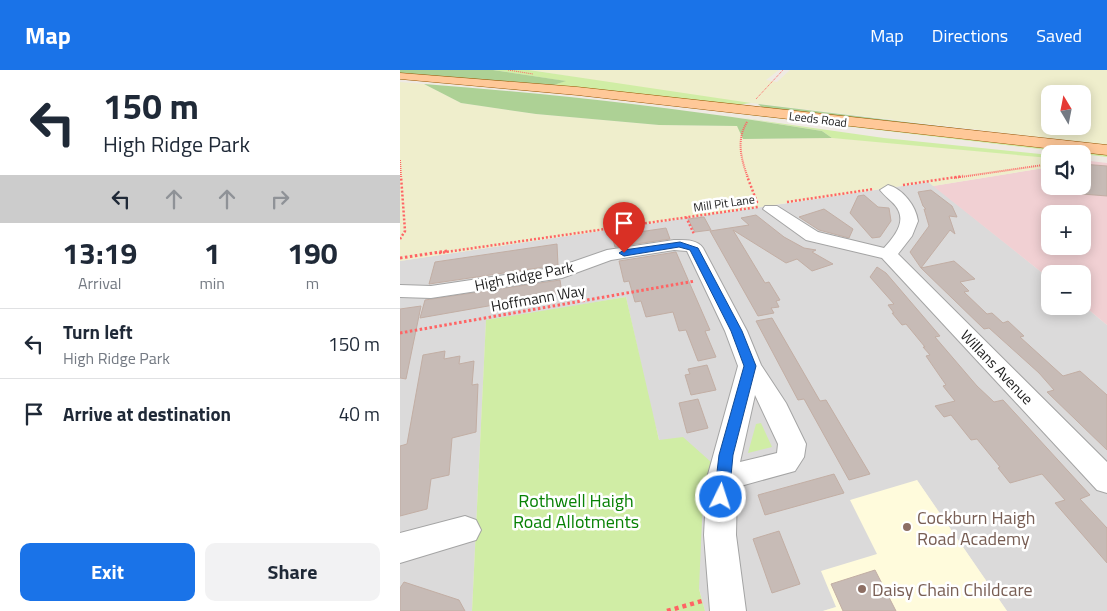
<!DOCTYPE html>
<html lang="en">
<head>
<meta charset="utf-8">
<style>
	:root { --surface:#fff; --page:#f2f2f3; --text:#1f2937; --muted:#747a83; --line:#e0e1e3; --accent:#1a73e8 }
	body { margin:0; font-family:"Titillium Web",sans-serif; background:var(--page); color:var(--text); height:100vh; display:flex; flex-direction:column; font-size:19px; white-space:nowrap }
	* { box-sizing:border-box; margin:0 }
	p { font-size:16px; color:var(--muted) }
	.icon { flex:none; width:28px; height:28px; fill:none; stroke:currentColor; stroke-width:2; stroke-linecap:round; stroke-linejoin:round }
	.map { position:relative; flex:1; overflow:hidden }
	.panel { display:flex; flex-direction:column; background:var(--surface); width:400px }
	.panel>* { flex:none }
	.top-card { background:#fff; color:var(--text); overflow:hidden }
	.needle { width:32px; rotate:350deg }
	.buttons { position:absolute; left:641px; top:15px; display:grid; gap:10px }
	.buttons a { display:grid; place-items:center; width:50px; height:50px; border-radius:10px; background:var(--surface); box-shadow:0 2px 12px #0003; font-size:25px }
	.pin { position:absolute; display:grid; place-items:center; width:42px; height:42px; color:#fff; margin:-51px -21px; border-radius:50% 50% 50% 0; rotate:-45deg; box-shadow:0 0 5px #0007 }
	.pin .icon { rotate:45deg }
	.me { position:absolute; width:55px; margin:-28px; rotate:4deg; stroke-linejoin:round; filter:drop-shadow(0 0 4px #0008) }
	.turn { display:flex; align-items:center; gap:18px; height:105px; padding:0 20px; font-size:22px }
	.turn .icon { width:65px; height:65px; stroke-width:2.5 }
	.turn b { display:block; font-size:35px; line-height:42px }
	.lanes { display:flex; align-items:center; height:48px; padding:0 20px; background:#0003; justify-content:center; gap:25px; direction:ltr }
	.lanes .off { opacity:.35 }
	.eta { display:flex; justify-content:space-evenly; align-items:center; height:85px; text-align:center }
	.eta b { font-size:30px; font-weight:700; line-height:35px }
	.button { display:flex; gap:10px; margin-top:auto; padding:10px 20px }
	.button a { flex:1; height:58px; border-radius:10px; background:var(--accent); color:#fff; font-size:20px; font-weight:700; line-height:58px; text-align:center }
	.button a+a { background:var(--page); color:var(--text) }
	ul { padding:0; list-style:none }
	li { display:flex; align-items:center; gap:15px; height:70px; padding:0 20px; border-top:1px solid var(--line) }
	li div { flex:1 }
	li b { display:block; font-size:19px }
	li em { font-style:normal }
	header { display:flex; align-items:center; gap:30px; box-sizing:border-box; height:70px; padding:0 25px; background:var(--accent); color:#fff }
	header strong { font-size:24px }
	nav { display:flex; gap:28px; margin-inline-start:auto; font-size:18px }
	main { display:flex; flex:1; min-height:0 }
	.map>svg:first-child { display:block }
	.residential { fill:#dbdada }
	.commercial { fill:#f1d0d3; fill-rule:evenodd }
	.education { fill:#fffbdc }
	.farmland { fill:#efeecc; fill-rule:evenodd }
	.grass { fill:#d0eda5 }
	.forest { fill:#add195 }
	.building { fill:#c7bbb6; stroke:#c2aea4 }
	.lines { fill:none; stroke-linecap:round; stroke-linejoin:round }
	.minor-casing { stroke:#a4a4a4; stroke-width:2 }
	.major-casing { stroke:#975500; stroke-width:1 }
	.path-far4 { stroke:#ff6464; stroke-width:1; stroke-dasharray:1 1; stroke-linecap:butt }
	.path-far3 { stroke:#ff6464; stroke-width:2; stroke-dasharray:1 1; stroke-linecap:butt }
	.path-far2 { stroke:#ff6464; stroke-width:2.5; stroke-dasharray:2 2; stroke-linecap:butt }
	.path-far1 { stroke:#ff6464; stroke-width:3; stroke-dasharray:2.5 2.5; stroke-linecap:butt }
	.path { stroke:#ff6464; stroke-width:4.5; stroke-dasharray:4 4; stroke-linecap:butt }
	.minor { fill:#fff; fill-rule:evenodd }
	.major { fill:#ffc898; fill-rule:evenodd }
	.route { fill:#1a73e8; stroke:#114b97 }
	.education-dot { fill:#8d6e63; stroke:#fff; stroke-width:2 }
	.labels { text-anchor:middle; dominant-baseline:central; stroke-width:5; stroke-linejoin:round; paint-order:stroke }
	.far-street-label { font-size:12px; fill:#1d1d1d; stroke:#fff }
	.street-label { font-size:15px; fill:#1d1d1d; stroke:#fff }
	.near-park-label { font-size:18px; fill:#088205; stroke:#fff }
	.near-education-label { font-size:18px; fill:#785e54; stroke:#fff; text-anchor:start }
</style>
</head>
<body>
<header>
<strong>Map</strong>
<nav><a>Map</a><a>Directions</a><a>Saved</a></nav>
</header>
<main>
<section class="panel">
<div class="top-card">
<div class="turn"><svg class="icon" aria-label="left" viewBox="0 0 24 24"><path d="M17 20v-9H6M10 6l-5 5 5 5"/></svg><div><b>150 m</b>High Ridge Park</div></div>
<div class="lanes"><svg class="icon" aria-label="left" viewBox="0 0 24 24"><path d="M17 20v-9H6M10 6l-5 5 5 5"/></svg><svg class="icon off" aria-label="ahead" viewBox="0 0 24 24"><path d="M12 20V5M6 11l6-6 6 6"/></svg><svg class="icon off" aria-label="ahead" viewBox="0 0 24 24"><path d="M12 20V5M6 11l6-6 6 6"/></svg><svg class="icon off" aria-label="right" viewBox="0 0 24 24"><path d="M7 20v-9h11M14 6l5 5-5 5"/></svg></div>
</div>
<div class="eta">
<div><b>13:19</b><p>Arrival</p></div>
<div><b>1</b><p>min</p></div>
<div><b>190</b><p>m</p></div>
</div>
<ul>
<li><svg class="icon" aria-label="left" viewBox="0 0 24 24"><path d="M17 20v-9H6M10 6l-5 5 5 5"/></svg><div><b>Turn left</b><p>High Ridge Park</p></div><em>150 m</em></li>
<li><svg class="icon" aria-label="arrive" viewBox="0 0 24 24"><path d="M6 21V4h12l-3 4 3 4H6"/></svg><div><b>Arrive at destination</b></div><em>40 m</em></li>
</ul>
<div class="button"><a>Exit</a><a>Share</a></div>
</section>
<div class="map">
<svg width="707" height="541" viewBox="0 0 707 541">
	<rect width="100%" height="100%" fill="#efeae3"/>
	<polygon class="residential" points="529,112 650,209 650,236 683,235 707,255 707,541 607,541 517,410 477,484 436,537 423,541 305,541 251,339 226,227 86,251 72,541 0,541 0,191"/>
	<path class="commercial" d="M 690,91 L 707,93 L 707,255 L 683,235 L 682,204 L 650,204 L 650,209 L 533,116 L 650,97 L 650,116 L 682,116 L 683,92 ZM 650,144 L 682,144 L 682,176 L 650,176 Z"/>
	<polygon class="education" points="517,410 607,541 423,541 436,537 421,501 477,484 450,430"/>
	<g class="farmland">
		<path d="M 131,0 L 379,0 L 366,10 L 377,12 L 390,0 L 707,0 L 707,75 L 292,26 ZM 650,24 L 682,24 L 682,56 L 650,56 Z"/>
		<polygon points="0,12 24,14 61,33 136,44 259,55 337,56 344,69 432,68 519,74 650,88 650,97 533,116 528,112 0,191"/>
	</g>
	<g class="grass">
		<polygon points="93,0 129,0 351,33 338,35 151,16 165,11"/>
		<polygon points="345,42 707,83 707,87 343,44"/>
		<polygon points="336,47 484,68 650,85 650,88 432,68 422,61"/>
		<polygon points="226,227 259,370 283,367 311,392 303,427 299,519 305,541 72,541 86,250"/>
		<polygon points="361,353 372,377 348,383 356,354"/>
	</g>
	<g class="forest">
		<polygon points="0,0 93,0 166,11 151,16 0,3"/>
		<path d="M 24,14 C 157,24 290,39 422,61 L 432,68 L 343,69 L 337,56 L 259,55 L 136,44 L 61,33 Z"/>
		<polygon points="358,34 660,71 363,38"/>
	</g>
	<g class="building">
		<polygon points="682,94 707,96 707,126 682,124"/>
		<polygon points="531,120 552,136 557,147 549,146 555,164 550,160 521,198 554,191 575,209 560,212 569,221 564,222 587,244 592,243 603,253 608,251 624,266 620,267 663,306 680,301 707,325 707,380 647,322 654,320 639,303 589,258 584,259 521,198 510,182 529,156 524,139 526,139 523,136 518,122"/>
		<polygon points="464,125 478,137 489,138 491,151 480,167 472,168 450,143 458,126"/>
		<polygon points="424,139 453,159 449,168 419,160 399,147"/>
		<polygon points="356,145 384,167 404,178 416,180 412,182 433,194 412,201 397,189 386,193 333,160 365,213 369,212 380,230 376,231 379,237 371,238 374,243 358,246 310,161 349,155 341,148"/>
		<polygon points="304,147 311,160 295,162 288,149"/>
		<polygon points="266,158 270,169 215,177 212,166"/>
		<polygon points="157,174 158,195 29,214 35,192"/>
		<polygon points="276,182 310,260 305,261 316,287 298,291 286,260 279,261 273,242 246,247 241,231 235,232 229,211 224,212 219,191"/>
		<polygon points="477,197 486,203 540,266 535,267 577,316 594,332 603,330 690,425 680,429 707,458 707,493 655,433 665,430 642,404 610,413 598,398 600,397 577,369 571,370 551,345 544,347 535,336 555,331 543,316 546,315 526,286 530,285 523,277 525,277 506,254 502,255 492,243 494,243 488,235 494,234 470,207"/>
		<polygon points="160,210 162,223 20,248 25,230"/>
		<polygon points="21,236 6,309 0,308 0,239"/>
		<polygon points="372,248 420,331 426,330 470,404 449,410 404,329 398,330 356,251"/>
		<polygon points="45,281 44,289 60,286 59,294 74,291 72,315 78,314 76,362 52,368 49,405 31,409 27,439 0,446 0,376 7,374 23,285"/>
		<polygon points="307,295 316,320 291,325 285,305 290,304 288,299"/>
		<polygon points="298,329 308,358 287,363 279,333"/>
		<polygon points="434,404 444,423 365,445 358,425"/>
		<polygon points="379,461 400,514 372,523 353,469"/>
		<polygon points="475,500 496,541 443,541 431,514"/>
		<polygon points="4,512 59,530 65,541 0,541 0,518"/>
	</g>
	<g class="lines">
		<g class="minor-casing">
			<g id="minor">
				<path d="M 488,115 C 503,119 516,136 518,151 L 512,166 L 498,184 L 707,392 L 707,423 L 697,420 L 482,188 L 406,170 L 363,139 L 365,136 L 377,136 L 418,162 L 484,178 C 497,164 509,148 492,132 C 488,128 484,125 480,120 Z"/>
				<path d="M 274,170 C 284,170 297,169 303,178 L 347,261 L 361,295 L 386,333 L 406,374 L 404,387 L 395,401 L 337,417 L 336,465 L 346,541 L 310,541 L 304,465 L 307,408 L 338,296 L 325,261 L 287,181 L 274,180 L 211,190 L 162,208 L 31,228 L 0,227 L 0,215 L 31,216 L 158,197 L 207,180 ZM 355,325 L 378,374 L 377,383 L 340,392 Z"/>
				<polygon points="65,446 76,450 81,460 76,470 0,493 0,463"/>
			</g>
		</g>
		<g class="major-casing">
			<polygon id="major" points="0,3 177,17 707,75 707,85 177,25 0,9"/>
		</g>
		<g class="path-far4">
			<polyline points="108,0 133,4"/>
			<polyline points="356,29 383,0"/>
		</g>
		<g class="path-far3">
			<path d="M 347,52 C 336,70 341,89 348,108"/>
			<polyline points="0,90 1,108"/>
			<polyline points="554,108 650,94"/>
		</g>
		<g class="path-far2">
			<polyline points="503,115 563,106"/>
			<polyline points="387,132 474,119"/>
			<polyline points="341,137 357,132 347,106"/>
			<polyline points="286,147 294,164"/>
			<polyline points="0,169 5,161 1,106"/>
			<polyline points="39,183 358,137"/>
		</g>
		<g class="path-far1">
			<polyline points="0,188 47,181"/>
			<polyline points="0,263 295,211"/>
		</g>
		<polyline class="path" points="267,541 302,531"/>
		<use href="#minor" class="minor"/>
		<use href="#major" class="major"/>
	</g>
	<polygon class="route" points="280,172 298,178 342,261 356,296 333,385 329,427 327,432 321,434 316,432 314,427 319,385 344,296 331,261 290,180 279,177 224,186 219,183 224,180"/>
	<g class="education-dot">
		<circle cx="507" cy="457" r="5"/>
		<circle cx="462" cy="519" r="5"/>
	</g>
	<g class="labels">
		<g class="far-street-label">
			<text transform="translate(418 49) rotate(7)">Leeds Road</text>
			<text transform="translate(324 133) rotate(-8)">Mill Pit Lane</text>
		</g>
		<g class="street-label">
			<text transform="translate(124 206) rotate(-11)">High Ridge Park</text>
			<text transform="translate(138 228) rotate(-10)">Hoffmann Way</text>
			<text transform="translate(597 297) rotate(46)">Willans Avenue</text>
		</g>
		<g class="near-park-label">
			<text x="176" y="430">Rothwell Haigh<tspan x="176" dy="21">Road Allotments</tspan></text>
		</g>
		<g class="near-education-label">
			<text x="517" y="447">Cockburn Haigh<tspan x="517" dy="21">Road Academy</tspan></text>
			<text x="472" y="519">Daisy Chain Childcare</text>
		</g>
	</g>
</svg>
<div class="buttons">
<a><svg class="needle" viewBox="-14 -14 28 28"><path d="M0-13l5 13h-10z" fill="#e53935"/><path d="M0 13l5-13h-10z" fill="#747a83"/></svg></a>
<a><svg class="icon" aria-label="sound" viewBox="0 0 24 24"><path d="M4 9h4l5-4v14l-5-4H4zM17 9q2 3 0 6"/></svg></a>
<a>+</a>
<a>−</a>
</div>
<div class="pin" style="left:224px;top:183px;background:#d93025"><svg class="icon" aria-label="arrive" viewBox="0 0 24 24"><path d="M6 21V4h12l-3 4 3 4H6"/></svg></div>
<svg class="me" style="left:321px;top:427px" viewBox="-20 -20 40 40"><circle r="17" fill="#1a73e8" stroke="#fff" stroke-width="3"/><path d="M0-11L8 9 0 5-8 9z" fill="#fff"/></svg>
</div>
</main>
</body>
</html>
